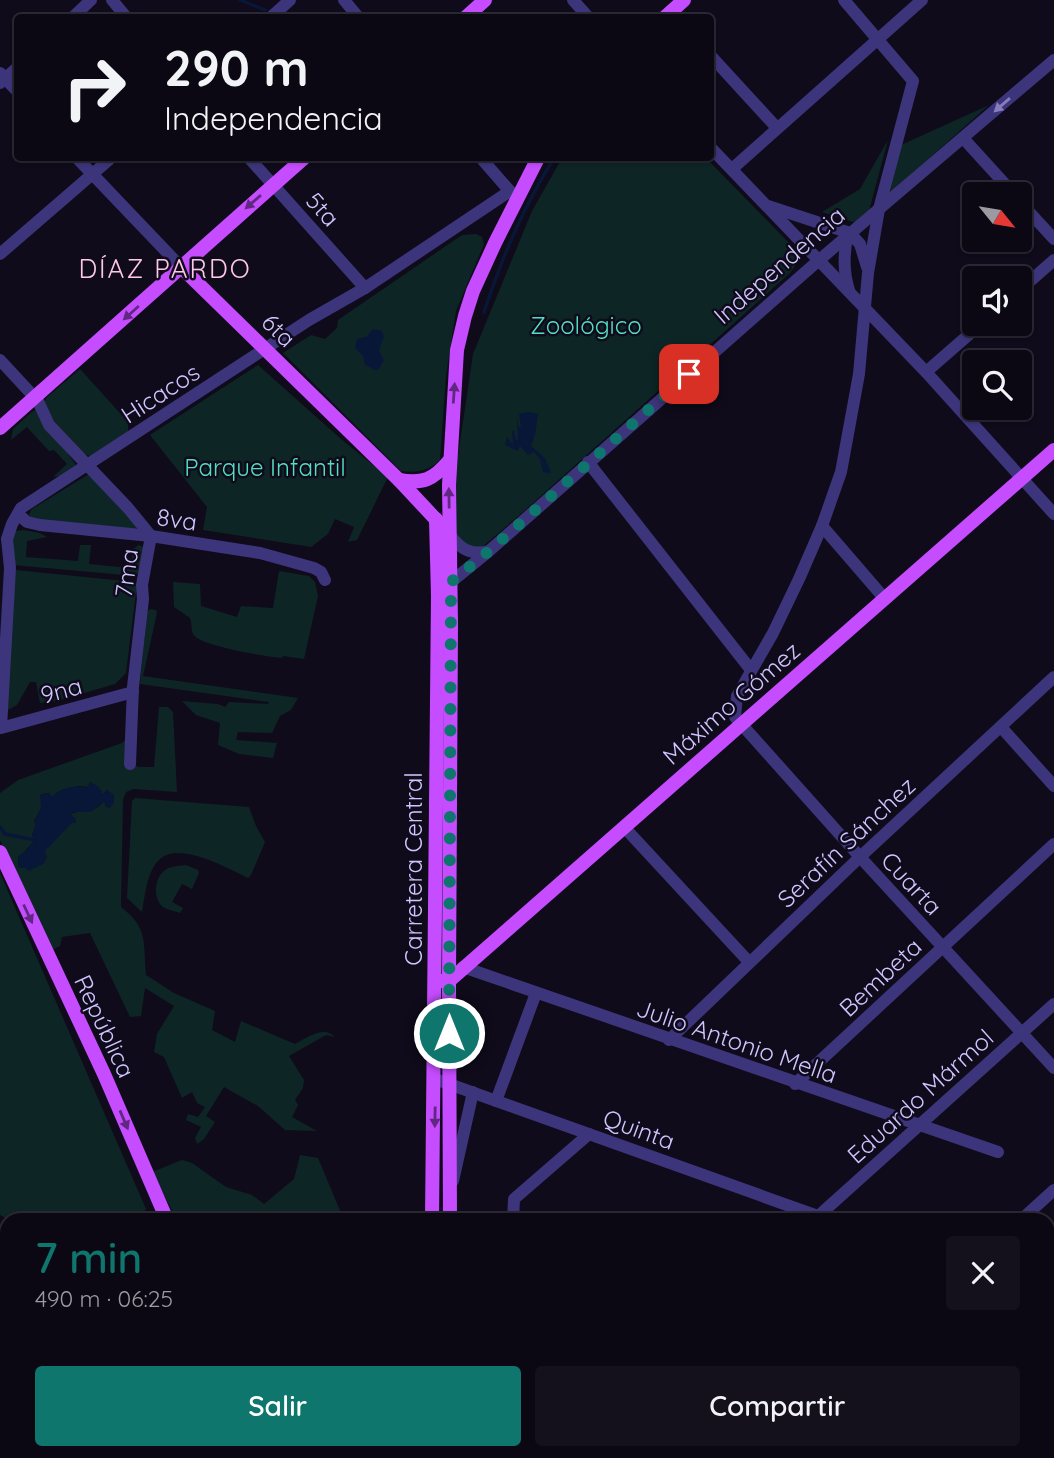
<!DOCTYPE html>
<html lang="es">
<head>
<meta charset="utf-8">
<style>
	:root { --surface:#0b0814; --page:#14111d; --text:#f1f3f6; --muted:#9a9aa0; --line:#2b2934; --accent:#0f766e }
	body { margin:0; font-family:Quicksand,sans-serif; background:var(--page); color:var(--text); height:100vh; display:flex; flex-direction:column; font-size:26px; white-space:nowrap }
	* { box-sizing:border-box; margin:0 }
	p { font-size:23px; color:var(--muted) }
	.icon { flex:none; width:38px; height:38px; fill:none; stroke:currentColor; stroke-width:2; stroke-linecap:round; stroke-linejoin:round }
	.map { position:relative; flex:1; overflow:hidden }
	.details { position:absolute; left:0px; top:1213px; width:1055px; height:247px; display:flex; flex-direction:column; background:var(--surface); border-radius:21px 21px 0 0; box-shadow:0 2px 5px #0004,0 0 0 2px var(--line) }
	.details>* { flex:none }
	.banner { position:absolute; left:14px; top:14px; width:700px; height:147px; border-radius:7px; box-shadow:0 2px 5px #0004,0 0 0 2px var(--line); background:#0b0814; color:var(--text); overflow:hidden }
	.needle { width:46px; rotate:120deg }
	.fabs { position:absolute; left:962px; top:182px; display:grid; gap:14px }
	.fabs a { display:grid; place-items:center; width:70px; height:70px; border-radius:7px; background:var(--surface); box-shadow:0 2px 5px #0004,0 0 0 2px var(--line); font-size:35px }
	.pin { position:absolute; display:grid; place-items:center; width:60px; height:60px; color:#fff; margin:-30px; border-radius:14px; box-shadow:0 4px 10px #0006 }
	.me { position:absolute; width:77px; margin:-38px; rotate:0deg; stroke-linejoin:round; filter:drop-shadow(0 0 5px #0008) }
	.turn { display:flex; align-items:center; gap:24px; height:147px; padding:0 35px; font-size:32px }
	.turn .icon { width:91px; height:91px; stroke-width:2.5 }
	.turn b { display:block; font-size:49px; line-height:60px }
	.round { display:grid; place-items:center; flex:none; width:74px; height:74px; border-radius:7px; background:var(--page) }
	.head { display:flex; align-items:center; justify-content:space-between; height:119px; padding:0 35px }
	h1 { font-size:42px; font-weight:600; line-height:52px; color:var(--accent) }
	.button { display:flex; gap:14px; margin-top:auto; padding:14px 35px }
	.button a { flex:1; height:80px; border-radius:7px; background:var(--accent); color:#fff; font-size:28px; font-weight:600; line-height:80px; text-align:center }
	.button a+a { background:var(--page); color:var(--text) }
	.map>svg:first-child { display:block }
	.green { fill:#0e2525; fill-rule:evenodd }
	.water { fill:#081737 }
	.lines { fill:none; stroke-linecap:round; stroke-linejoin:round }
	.stream { stroke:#081737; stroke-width:3.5 }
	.minor { stroke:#3c357b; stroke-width:12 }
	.major { stroke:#c64cff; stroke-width:14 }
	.oneway { fill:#867dbd }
	.oneway2 { fill:#612882 }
	.route { stroke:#0f766e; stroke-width:12; stroke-dasharray:0 21.6 }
	.labels { text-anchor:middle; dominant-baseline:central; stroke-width:5; stroke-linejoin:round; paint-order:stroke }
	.street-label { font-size:24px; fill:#cfc5ff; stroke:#0f0b1b }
	.park-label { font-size:24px; fill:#52dec3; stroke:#0f0b1b }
	.neighbourhood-label { font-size:26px; letter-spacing:2px; fill:#ffc7e8; stroke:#0f0b1b }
</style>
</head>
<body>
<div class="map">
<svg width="1054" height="1458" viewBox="0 0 1054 1458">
	<rect width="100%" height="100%" fill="#0f0b1b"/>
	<g class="green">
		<polygon points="989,105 890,193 901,145"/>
		<polygon points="888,140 869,211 856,223 822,212 860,189"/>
		<path d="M 562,158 L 706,158 L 795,249 C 799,259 797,265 790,273 L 523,512 L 481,548 L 468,548 L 454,534 L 455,476 L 473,354 L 532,211 Z"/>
		<path d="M 476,234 L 482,237 L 484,244 L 456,311 L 446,376 L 440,460 C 429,471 416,473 401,471 L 283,353 L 311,335 L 325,339 L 337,328 L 338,320 L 462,235 Z"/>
		<polygon points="258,365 341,439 388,477 357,540 348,542 354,527 335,519 328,534 311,547 203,530 207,507 150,435"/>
		<polygon points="80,369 128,422 128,432 90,456 83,454 51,419 44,403 46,398"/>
		<polygon points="36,410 76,465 60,476 53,477 67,464 54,450 49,451 27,427 11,440 13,429 33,411"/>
		<polygon points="89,474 136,525 136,529 31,519 29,514 32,509"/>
		<path d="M 23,530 L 40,533 L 47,537 L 27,541 L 26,557 L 78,561 L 80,545 L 91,545 L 89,564 L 130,568 L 133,549 L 139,545 L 143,547 C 144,556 143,570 135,576 L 124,575 L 13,565 L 11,537 L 16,531 Z"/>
		<polygon points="16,570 134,582 137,584 126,673 115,684 57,701 40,703 36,682 30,682 17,705 8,710 5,701 14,572"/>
		<path d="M 279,571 L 309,576 L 315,582 L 318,596 L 304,659 L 283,656 L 282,658 C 269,657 198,646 193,634 C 191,629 192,624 190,618 L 174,607 L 173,582 L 200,584 L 201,606 L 237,617 L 241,606 L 273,608 Z"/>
		<polygon points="150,609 156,610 157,613 143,676 298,698 291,710 280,716 272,733 238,732 236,740 277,743 273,758 239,754 218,745 220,723 196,715 182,701 218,704 225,707 229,702 268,704 269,702 140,684 147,612"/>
		<path d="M 159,707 L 168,707 L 173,712 L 177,792 L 134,789 L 126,792 L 123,800 L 121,907 C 149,928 143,944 146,975 L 174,993 L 215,1011 L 212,1030 L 235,1042 L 241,1021 L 295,1044 C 307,1038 324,1025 335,1037 L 326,1035 L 289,1056 L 304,1080 L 303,1088 L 295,1100 L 298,1105 L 292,1117 L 317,1131 L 285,1130 L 258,1106 L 224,1087 L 206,1116 L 215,1122 L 204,1139 L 197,1144 L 195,1138 L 201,1127 L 186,1120 L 188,1114 L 198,1117 L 205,1107 L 197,1103 L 192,1092 L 182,1098 L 164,1057 L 154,1052 L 157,1034 L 174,1006 L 145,988 L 141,1016 L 130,1017 L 90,933 L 62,937 L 60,946 L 50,951 L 0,840 L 0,793 L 18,780 L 122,743 L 128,737 L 134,764 L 138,767 L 154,767 ZM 79,786 L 87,787 L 103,794 L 107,790 L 114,802 L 110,807 L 106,806 L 104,801 C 92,816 81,808 69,815 L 44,851 L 44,863 L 29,870 L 26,868 L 19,868 L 18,859 L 35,840 L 32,835 L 36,825 L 34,821 L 41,808 L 42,794 L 49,793 L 52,798 L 61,790 Z"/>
		<path d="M 135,798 L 249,807 L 256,826 L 265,842 L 251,875 L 248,878 C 228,869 181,841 160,859 C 147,870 145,896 142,912 L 127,898 L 132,801 Z"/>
		<path d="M 186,865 L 198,870 L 199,873 L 192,889 L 182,884 L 172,902 L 183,908 L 180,913 C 175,911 168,910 163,907 C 153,899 154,879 164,871 C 169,866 179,866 186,865 Z"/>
		<polygon points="0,873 146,1209 139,1220 9,1220 0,1215"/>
		<polygon points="300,1155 318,1158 341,1213 350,1220 177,1220 152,1172 182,1160 192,1163 226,1187 252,1195 264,1204 294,1179"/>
		<polygon points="0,1301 7,1305 7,1452 235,1452 236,1458 0,1458"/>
	</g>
	<g class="water">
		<polygon points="373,329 382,331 384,336 379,350 384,360 379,369 375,370 365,365 363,356 355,348 357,339 366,337"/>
		<polygon points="530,412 538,414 535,435 531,446 545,458 551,473 543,472 540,459 534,452 528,455 520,446 518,451 505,445 507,437 513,445 512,431 514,431 516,440 518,439 517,418 519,427 521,426 519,414"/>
		<path d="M 90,782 L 98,786 L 103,794 L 107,790 L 114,795 L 114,802 L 110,808 L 106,807 L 104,801 L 91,812 L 74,812 L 70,814 L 76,819 L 76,823 L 72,823 L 45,851 L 47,858 L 44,863 L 29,871 L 26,868 L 19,868 L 18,856 L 26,851 L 35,840 L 32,835 L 36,825 L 34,821 L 41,808 L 40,795 L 49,793 L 52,797 C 59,789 74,784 86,788 Z"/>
	</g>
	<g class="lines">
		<g class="stream">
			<polyline points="240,0 265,10"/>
			<path d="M 484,312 C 503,255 523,208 554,158"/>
			<polyline points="0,827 5,834 35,840"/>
			<polyline points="0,1313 7,1317"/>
		</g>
		<g class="minor">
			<polyline points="112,0 127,18"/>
			<polyline points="344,0 359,18"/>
			<polyline points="573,0 589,18"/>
			<polyline points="844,0 913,81 879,209 868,273 859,374 841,472 822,526 799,579 773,633 737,696 735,717 860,857 1054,1068"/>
			<polyline points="72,18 91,0"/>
			<polyline points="270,18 290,0"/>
			<polyline points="710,55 777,128"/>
			<polyline points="0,73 18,92"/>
			<polyline points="0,83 18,67"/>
			<polyline points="963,138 1014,194"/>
			<polyline points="710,147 926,372 1054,514"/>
			<polyline points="77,158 181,267"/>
			<polyline points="249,158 365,288"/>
			<polyline points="481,158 515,197"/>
			<polyline points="732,169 922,0"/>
			<polyline points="1020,202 1054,239"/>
			<polyline points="768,206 850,233 860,244 867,267"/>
			<path d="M 847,236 C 844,255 843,271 849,290"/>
			<polyline points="0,254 111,158"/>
			<polyline points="1020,290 1054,260"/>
			<polyline points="0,360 38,401 49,425 128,508 151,536 142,585 143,599 133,687 130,764"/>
			<polyline points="926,372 981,324"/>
			<polyline points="588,462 751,670"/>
			<polyline points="18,514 27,522 40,525 151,536 260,553 314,568 321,572 325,580"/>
			<polyline points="822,526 885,599"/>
			<path d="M 450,535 C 460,549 472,556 489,551"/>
			<polyline points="451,582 489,551 818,261 1054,60"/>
			<polyline points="133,692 1,728 10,568 7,539 12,524 21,508 309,320 365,288 510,191"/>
			<polyline points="1001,727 1054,786"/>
			<polyline points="624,827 749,962"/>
			<polyline points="463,967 998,1152"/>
			<polyline points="669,1040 860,857 1054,677"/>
			<polyline points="435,1079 829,1220"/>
			<polyline points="795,1084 1054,844"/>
			<polyline points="496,1101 536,993"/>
			<polyline points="453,1181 473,1092"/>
			<polyline points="815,1219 1054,1004"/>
			<polyline points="513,1220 514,1199 589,1134"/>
			<polyline points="1021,1220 1054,1190"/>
			<polyline points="0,1295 7,1298"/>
			<polyline points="1048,1337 1054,1342"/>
			<polyline points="1050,1438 1050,1406 1054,1377"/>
			<polyline points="331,1452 350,1457 380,1456"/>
			<polyline points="624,1452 633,1458"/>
			<polyline points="911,1452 916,1458"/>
			<polyline points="698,1458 704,1452"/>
			<polyline points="941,1458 945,1452"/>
			<polyline points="1039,1458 1042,1452"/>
		</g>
		<g class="major">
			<polyline points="465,18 485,0"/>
			<polyline points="664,18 684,0"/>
			<polyline points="181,267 399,480 442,526"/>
			<polyline points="0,428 304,158"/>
			<path d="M 399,480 C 423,484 433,480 449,461"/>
			<polyline points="0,852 104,1074 167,1220"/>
			<polyline points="435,981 449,981 1054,450"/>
			<polyline points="432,1220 438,596 436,519"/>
			<polyline points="450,1220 449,981 451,623 449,485 457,350 465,316 473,291 495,243 538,158"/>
			<polyline points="285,1452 290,1458"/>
			<polyline points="456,1452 466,1458"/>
			<polyline points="379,1458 384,1452"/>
		</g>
	</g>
	<defs><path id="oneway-solid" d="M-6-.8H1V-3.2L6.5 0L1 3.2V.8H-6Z" transform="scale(1.75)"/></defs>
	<use class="oneway" href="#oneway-solid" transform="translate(1002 105) rotate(139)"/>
	<g class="oneway2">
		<use href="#oneway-solid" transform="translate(253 202) rotate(139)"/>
		<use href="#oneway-solid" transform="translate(131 313) rotate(138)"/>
		<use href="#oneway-solid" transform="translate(454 393) rotate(-86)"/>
		<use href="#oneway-solid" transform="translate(449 498) rotate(-91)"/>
		<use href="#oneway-solid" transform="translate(28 914) rotate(65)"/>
		<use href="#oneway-solid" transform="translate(435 1117) rotate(91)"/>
		<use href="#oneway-solid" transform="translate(124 1120) rotate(67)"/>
	</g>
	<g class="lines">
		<polyline class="route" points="449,1033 451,582 489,551 689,374"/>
	</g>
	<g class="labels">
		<g class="street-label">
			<text transform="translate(323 209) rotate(48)">5ta</text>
			<text transform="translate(779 265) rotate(-41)">Independencia</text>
			<text transform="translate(279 330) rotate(44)">6ta</text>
			<text transform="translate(160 393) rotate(-33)">Hicacos</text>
			<text transform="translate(177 519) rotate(8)">8va</text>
			<text transform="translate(126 573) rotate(-82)">7ma</text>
			<text transform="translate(61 690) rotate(-15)">9na</text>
			<text transform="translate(731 703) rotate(-41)">Máximo Gómez</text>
			<text transform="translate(846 842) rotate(-43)">Serafín Sánchez</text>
			<text transform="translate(413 869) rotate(-90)">Carretera Central</text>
			<text transform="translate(912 883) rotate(47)">Cuarta</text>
			<text transform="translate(880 977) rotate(-43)">Bembeta</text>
			<text transform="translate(105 1026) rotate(65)">República</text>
			<text transform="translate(737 1041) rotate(19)">Julio Antonio Mella</text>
			<text transform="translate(920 1096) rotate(-42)">Eduardo Mármol</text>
			<text transform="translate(639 1129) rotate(20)">Quinta</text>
		</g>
		<g class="park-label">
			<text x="586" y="325">Zoológico</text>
			<text x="265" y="467">Parque Infantil</text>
		</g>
		<g class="neighbourhood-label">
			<text x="165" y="268">DÍAZ PARDO</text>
		</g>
	</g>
</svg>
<div class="fabs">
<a><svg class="needle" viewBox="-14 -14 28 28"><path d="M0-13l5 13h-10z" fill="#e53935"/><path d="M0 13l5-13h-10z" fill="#9a9aa0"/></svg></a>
<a><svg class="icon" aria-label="sound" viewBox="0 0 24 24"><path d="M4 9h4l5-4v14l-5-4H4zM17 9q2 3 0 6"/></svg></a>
<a><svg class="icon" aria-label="search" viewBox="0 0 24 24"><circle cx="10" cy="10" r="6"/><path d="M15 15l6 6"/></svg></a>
</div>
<div class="pin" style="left:689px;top:374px;background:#d93025"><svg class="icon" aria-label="arrive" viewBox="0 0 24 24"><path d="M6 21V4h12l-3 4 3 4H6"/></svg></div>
<svg class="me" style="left:449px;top:1033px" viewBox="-20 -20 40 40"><circle r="17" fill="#0f766e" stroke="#fff" stroke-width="3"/><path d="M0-11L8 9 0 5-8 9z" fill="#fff"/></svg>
<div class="banner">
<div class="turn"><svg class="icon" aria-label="right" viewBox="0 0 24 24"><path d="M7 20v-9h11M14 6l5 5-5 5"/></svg><div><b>290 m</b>Independencia</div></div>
</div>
<section class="details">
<div class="head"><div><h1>7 min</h1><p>490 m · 06:25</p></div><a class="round"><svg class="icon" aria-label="close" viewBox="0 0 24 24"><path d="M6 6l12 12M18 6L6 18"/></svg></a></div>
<div class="button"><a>Salir</a><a>Compartir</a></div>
</section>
</div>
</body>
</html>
